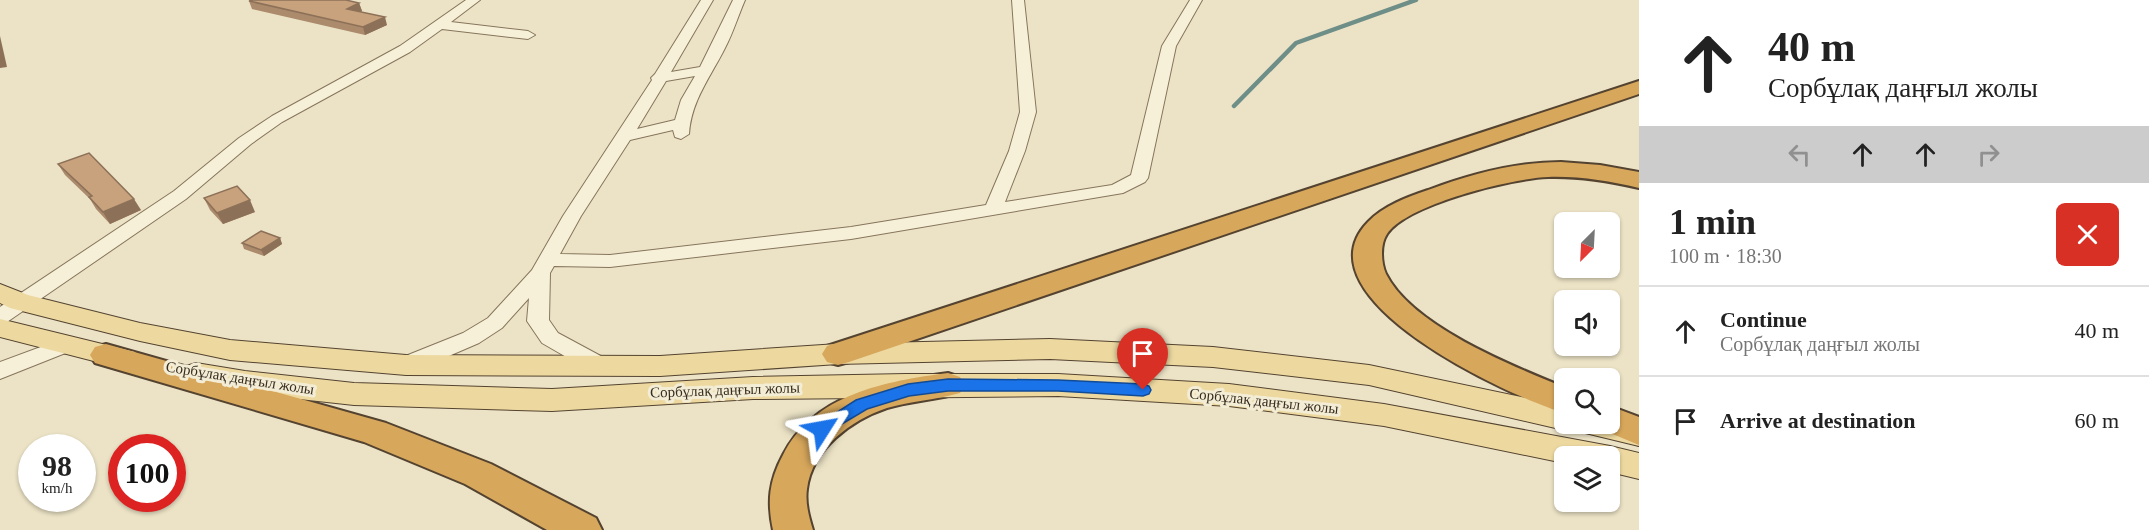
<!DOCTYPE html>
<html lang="en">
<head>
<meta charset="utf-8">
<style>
	:root { --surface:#fff; --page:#f6f6f6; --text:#222; --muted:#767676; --line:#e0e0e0 }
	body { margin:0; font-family:Georgia,serif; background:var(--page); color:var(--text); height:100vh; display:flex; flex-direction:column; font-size:22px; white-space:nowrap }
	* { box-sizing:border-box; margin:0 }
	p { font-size:20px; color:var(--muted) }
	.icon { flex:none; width:33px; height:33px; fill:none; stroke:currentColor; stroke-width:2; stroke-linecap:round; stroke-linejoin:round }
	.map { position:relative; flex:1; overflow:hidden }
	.details { display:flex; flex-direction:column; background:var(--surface); width:510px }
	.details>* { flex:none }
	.banner { background:#fff; color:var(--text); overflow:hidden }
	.needle { width:39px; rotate:204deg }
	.buttons { position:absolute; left:1554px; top:212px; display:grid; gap:12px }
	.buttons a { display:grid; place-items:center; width:66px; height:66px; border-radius:9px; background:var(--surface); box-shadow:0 2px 4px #0004; font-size:30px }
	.speed { position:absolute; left:18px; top:434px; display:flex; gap:12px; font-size:30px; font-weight:700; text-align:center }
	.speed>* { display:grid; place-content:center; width:78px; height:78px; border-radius:50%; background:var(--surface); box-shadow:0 2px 4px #0004; line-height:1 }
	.speed small { font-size:15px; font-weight:400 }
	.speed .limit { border:9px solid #d22; background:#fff; color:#111 }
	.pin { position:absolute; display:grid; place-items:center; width:51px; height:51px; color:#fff; margin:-62px -26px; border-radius:50% 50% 50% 0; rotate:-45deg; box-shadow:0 0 6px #0007 }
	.pin .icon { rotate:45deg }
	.me { position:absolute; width:66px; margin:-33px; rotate:56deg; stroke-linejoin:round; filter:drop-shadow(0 0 4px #0008) }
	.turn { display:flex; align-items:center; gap:21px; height:126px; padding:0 30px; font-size:27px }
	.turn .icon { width:78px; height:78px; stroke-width:2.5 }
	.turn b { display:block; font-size:42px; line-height:51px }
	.lanes { display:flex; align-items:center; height:57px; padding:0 30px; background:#0003; justify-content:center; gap:30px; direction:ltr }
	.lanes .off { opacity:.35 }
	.round { display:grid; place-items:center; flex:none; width:63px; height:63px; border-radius:9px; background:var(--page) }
	.head { display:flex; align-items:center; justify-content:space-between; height:102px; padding:0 30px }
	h1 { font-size:36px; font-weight:700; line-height:45px }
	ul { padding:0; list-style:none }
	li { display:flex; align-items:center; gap:18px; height:90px; padding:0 30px; border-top:2px solid var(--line) }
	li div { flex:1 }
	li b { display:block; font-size:22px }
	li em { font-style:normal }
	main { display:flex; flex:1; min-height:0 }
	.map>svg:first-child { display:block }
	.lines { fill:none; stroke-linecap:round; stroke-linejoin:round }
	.stream { stroke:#6e8e88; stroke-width:4.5 }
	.minor-casing { stroke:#86755c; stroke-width:2 }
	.major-casing { stroke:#544330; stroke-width:2 }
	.highway-casing { stroke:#544330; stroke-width:4 }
	.minor { fill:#f7f0d9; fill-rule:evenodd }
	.major { fill:#edd9a0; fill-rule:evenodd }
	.highway { fill:#d7a75b; fill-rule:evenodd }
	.wall { fill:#ac8a6c }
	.shaded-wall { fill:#8c7158 }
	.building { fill:#c8a17d; stroke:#8c7158; stroke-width:1.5 }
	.route { fill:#1a73e8; stroke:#114b97; stroke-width:1.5 }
	.labels { text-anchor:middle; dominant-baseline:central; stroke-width:6; stroke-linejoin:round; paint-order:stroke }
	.street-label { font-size:15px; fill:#372c1f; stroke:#f4edd5 }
</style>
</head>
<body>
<main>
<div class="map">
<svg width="1639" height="530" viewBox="0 0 1639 530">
	<rect width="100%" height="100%" fill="#ece3c6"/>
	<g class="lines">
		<polyline class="stream" points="1234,106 1296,43 1416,0"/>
		<g class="minor-casing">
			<g id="minor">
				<polygon points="466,0 480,0 451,22 528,31 535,35 528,39 442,29 410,52 282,122 251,144 186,199 7,322 0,324 0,307 174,191 239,138 272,116 400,46"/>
				<path d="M 701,0 L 713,0 L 671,72 L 700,67 L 733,0 L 745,0 C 738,16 733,33 725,48 C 711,76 691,101 689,134 L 681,139 L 675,137 L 673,130 L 630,140 L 581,216 L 560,254 L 610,255 L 851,227 L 986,205 L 1009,151 L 1020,112 L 1012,0 L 1024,0 L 1036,112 L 1025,151 L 1005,202 L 1112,185 L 1131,175 L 1162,46 L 1190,0 L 1202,0 L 1176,46 L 1148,178 L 1145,182 L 1123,193 L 851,239 L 610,267 L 554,266 L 550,273 L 549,320 L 558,333 L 610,361 L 613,367 L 610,373 L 602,375 L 594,373 L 542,343 L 527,321 L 529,298 L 502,328 L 479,343 L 414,371 L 406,373 L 398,371 L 395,365 L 398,359 L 463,333 L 488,318 L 532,270 L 563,216 L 652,80 L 651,78 L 655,74 ZM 695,76 L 681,100 L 675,120 L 637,129 L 666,81 Z"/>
				<polygon points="65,338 73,340 76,345 73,350 0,379 0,362"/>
			</g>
		</g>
		<g class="major-casing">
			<g id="major">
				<polygon points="0,284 28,295 140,323 230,340 406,355 660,356 838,344 1050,339 1213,347 1369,365 1564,406 1564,423 1610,423 1610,416 1639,422 1639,446 1577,431 1574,426 1564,430 1369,385 1213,367 1050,359 838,364 660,376 406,375 230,360 140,341 10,308 0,303"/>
				<polygon points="0,319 135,352 139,359 135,366 125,369 0,337"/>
				<polygon points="196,363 245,371 354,383 552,389 753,377 906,374 1058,374 1229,384 1384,404 1610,446 1639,453 1639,479 1610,472 1610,456 1564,456 1564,463 1384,426 1229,406 1058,396 753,399 552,411 354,405 245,393 186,380 181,373 186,366"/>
			</g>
		</g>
		<g class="highway-casing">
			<g id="highway">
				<polygon points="1639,81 1639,94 849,362 838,365 827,362 822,354 827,346"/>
				<path d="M 1561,162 L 1600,165 L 1639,172 L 1639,188 C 1609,181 1579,176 1548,177 C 1514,178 1407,204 1387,234 C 1380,244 1381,263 1386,274 C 1412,326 1512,366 1564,387 L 1564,413 C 1513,398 1294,298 1368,222 C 1383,206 1407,197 1428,190 C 1471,174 1515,162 1561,162 Z"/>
				<polygon points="106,344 386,423 491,464 596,518 602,530 547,530 465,484 364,442 95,363 90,355 95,347"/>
				<path d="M 948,373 L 960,377 L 965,385 L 960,393 C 936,400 911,401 887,408 C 851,420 812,449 807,489 C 805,503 809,517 813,530 L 773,530 C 767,502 769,481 783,455 C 814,394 886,381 948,373 Z"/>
				<polygon points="1610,406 1639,417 1639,445 1598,428 1595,423 1610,423"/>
			</g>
		</g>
		<use href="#minor" class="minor"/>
		<use href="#major" class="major"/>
		<use href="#highway" class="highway"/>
	</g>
	<g class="wall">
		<polygon points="249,1 359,3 362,11 361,12 387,25 365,35 252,9"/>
		<polygon points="58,164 141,210 110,224 96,209 90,199 65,175"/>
		<polygon points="204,198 255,212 223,224 210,210"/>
		<polygon points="280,238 282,244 264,256 244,249 242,243"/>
	</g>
	<g class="shaded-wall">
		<polygon points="359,3 362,11 350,17 347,9"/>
		<polygon points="385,17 387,25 365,35 363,27"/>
		<polygon points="0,36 7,67 0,68"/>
		<polygon points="134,199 141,210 110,224 103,212"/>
		<polygon points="250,200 255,212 223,224 217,213"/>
		<polygon points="280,238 282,244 264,256 261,250"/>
	</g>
	<g class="building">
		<polygon points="253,0 346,0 359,3 347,9 385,17 363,27 249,1"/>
		<polygon points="89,153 134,199 103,212 89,197 92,196 58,164"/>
		<polygon points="237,186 250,200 217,213 204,198"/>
		<polygon points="261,231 280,238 261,250 242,243"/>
	</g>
	<polygon class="route" points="948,379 1058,380 1143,384 1149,386 1151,390 1149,394 1143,396 1058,391 948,391 909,396 867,409 822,436 817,434 814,429 817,425 856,400 908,384"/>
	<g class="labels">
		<g class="street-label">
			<text transform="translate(240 378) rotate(9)">Сорбұлақ даңғыл жолы</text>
			<text transform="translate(725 390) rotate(-2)">Сорбұлақ даңғыл жолы</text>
			<text transform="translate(1264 401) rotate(6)">Сорбұлақ даңғыл жолы</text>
		</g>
	</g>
</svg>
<div class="buttons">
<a><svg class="needle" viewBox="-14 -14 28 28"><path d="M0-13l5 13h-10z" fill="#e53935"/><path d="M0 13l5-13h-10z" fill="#767676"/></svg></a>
<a><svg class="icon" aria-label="sound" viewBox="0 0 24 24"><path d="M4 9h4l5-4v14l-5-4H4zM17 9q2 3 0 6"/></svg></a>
<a><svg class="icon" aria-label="search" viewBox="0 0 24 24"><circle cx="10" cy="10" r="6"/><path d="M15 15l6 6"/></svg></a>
<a><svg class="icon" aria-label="layers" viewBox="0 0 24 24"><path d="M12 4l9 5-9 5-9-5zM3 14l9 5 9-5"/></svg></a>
</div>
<div class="speed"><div>98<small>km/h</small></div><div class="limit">100</div></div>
<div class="pin" style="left:1143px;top:390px;background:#d93025"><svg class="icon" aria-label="arrive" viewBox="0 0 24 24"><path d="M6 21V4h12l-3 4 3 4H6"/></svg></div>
<svg class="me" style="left:822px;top:429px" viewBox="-20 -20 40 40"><path d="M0-17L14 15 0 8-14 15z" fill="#1a73e8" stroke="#fff" stroke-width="4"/></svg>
</div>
<section class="details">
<div class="banner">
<div class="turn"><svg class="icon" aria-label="ahead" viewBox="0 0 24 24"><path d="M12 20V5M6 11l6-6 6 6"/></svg><div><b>40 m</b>Сорбұлақ даңғыл жолы</div></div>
<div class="lanes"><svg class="icon off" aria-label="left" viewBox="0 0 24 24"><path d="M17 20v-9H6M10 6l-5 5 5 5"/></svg><svg class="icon" aria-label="ahead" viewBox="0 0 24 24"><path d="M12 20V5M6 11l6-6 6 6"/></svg><svg class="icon" aria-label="ahead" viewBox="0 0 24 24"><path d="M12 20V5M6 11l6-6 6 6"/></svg><svg class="icon off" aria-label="right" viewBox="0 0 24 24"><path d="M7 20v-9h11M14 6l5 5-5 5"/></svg></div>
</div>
<div class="head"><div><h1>1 min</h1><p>100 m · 18:30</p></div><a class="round" style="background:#d93025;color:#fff"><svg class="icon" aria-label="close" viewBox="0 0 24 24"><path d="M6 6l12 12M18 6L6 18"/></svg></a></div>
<ul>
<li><svg class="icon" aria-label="ahead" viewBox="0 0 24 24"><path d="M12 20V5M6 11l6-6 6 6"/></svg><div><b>Continue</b><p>Сорбұлақ даңғыл жолы</p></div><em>40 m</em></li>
<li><svg class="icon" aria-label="arrive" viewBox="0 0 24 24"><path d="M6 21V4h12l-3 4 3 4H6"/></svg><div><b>Arrive at destination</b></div><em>60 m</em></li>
</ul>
</section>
</main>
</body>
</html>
